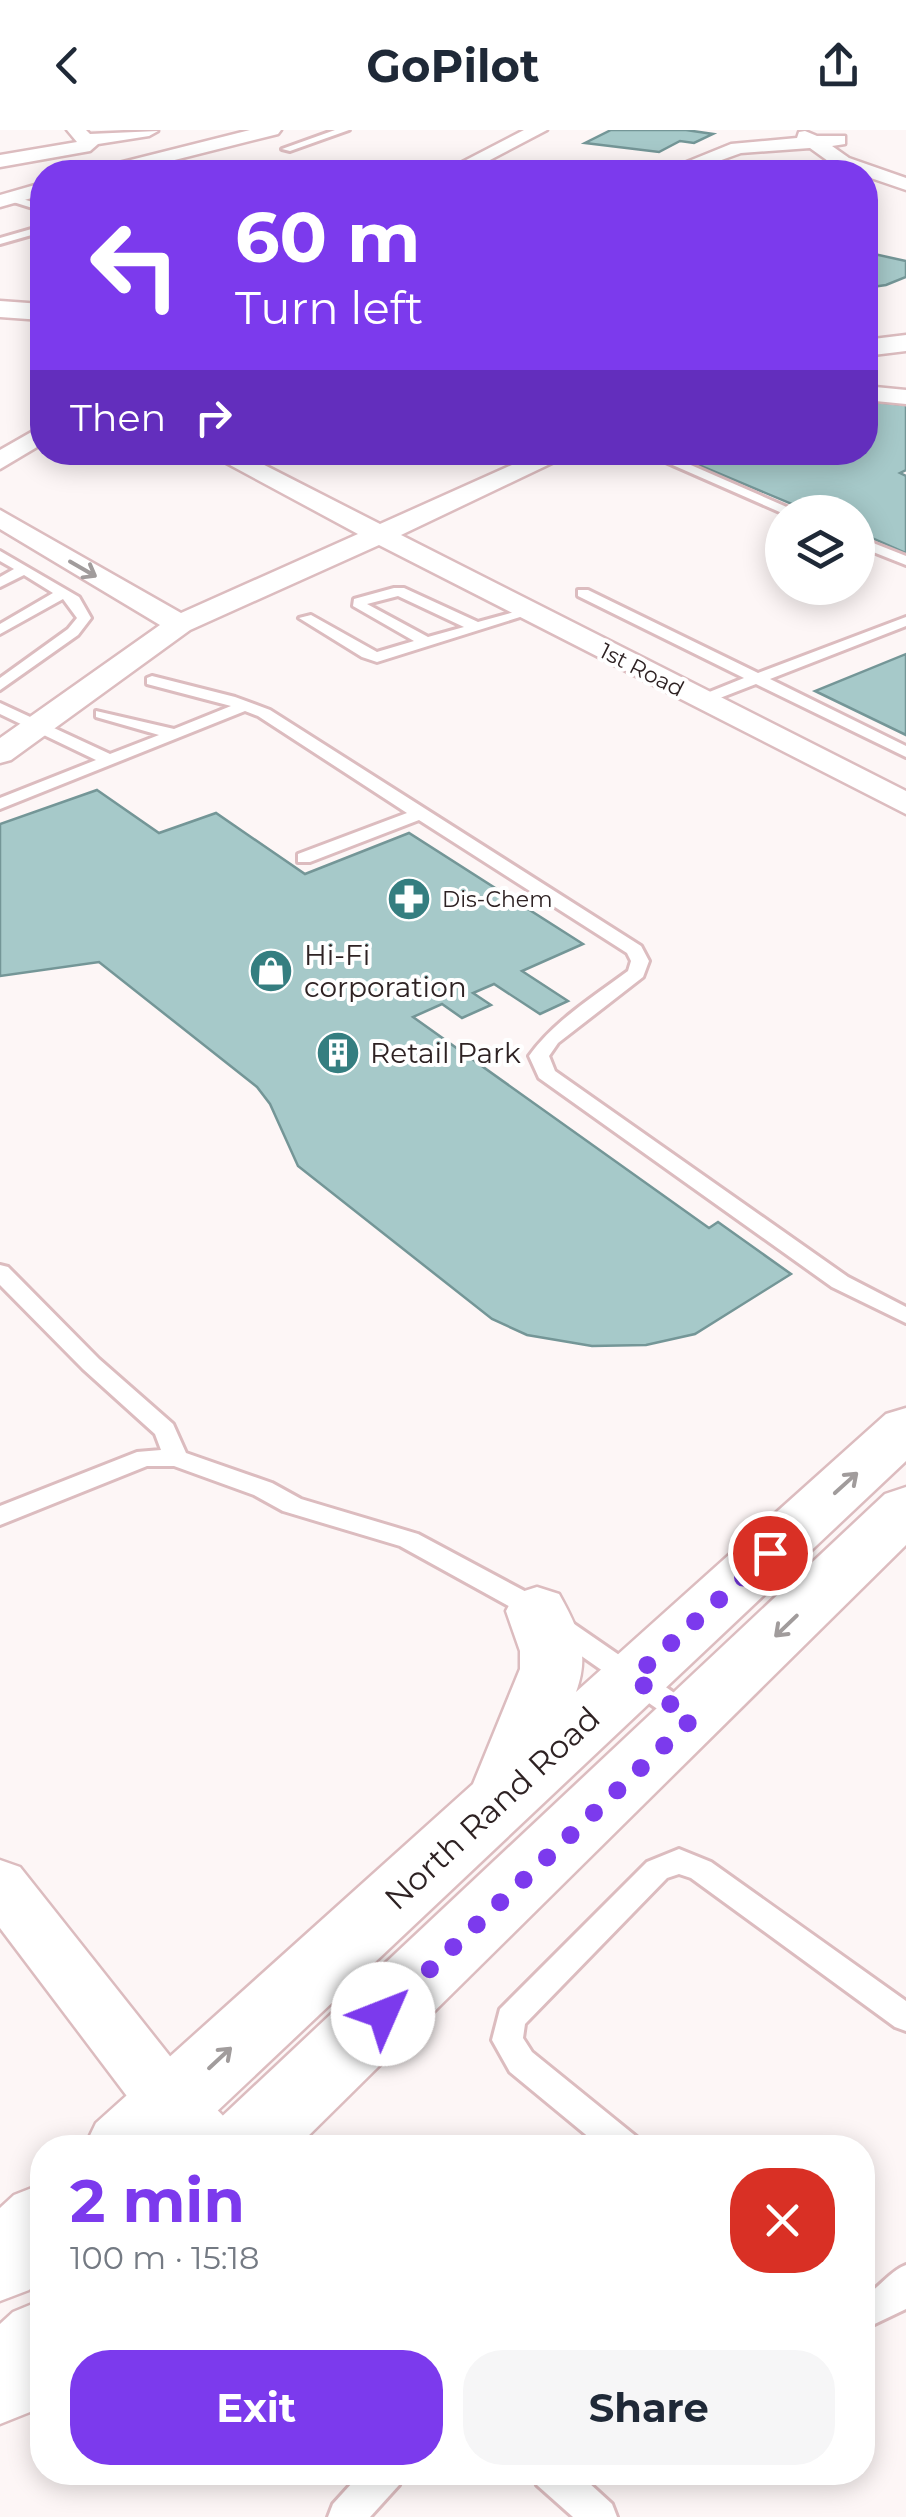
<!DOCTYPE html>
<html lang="en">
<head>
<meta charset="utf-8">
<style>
	:root { --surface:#fff; --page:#f6f6f7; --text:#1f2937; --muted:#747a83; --accent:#7c3aed }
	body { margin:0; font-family:Montserrat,sans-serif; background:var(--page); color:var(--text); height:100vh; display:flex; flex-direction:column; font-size:38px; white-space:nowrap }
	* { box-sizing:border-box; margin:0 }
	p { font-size:32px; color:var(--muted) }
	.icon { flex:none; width:55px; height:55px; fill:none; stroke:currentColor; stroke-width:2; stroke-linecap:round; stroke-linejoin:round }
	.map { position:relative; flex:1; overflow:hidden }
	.drawer { position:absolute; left:30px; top:2005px; width:845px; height:350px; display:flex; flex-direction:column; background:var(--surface); border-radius:40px; box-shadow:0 5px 25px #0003 }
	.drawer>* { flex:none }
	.top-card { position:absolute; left:30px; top:30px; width:848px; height:305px; border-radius:40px; box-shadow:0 5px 25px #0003; background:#7c3aed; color:#fff; overflow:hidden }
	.tools { position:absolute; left:765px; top:365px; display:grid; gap:20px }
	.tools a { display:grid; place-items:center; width:110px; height:110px; border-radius:50%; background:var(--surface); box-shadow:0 5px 25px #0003; font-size:50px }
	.pin { position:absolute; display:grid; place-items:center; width:85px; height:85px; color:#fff; margin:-42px; border:5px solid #fff; border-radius:50%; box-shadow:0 2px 10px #0007 }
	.me { position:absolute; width:110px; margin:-55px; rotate:46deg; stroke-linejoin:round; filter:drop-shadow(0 0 8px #0008) }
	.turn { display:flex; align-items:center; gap:35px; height:210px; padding:0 40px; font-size:45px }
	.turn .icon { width:130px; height:130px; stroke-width:2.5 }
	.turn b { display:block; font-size:70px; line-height:85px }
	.then { display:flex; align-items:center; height:95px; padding:0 40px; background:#0003; gap:20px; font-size:38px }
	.round { display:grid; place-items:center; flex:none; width:105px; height:105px; border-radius:40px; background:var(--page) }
	.head { display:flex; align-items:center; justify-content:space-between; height:170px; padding:0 40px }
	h1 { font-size:60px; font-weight:700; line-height:75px; color:var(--accent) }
	.primary-button { display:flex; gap:20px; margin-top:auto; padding:20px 40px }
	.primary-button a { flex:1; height:115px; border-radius:40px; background:var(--accent); color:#fff; font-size:40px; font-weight:700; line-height:115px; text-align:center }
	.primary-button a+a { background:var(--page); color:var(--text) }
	header { display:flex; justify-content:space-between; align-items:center; height:130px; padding:0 40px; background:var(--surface); font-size:45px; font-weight:700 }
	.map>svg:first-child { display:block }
	.building { fill:#a6c9c9; stroke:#749697; stroke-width:2.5 }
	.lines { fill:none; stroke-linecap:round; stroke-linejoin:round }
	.service-casing { stroke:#dcbcbf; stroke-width:6 }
	.minor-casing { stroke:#dcbcbf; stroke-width:5 }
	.secondary-casing { stroke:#dcbcbf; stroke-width:5 }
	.service { fill:#fff; fill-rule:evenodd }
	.minor { fill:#fff; fill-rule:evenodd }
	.secondary { fill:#fff; fill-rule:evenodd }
	.oneway { stroke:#a19c9c }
	.route { stroke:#7c3aed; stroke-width:18; stroke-dasharray:0 32.4 }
	.labels { text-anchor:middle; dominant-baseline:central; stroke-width:8; stroke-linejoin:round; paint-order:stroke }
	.far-street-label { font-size:22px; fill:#2e2223; stroke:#fff }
	.far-poi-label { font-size:22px; fill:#2e2223; stroke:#fff; text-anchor:start }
	.poi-label { font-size:28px; fill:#2e2223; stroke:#fff; text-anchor:start }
	.near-street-label { font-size:32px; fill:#2e2223; stroke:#fff }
</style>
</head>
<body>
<header><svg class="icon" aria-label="back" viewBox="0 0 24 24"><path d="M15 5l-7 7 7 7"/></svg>GoPilot<svg class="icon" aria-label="share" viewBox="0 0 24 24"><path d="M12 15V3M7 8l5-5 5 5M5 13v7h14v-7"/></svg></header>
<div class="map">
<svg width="906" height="2387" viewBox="0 0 906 2387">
	<rect width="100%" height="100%" fill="#fdf6f6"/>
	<g class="building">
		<polygon points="611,0 686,0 713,4 694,13 680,11 659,22 585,13"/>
		<polygon points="865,122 906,131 906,147 886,155 865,158"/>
		<polygon points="865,271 906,275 906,340 900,343 906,346 906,423 858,402 858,382 811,382 670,323 865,322"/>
		<polygon points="906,524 906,605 815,561"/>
		<polygon points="97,660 159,703 216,683 305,744 409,703 583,814 522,841 568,871 540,884 494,854 473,863 491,875 462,888 442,874 413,887 709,1098 718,1092 791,1144 695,1204 646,1215 592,1216 527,1205 492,1189 298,1036 270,974 257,957 99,832 0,846 0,694"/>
	</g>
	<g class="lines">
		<g class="service-casing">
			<g id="service">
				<polygon points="335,0 349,0 290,21 282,19"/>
				<polygon points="10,65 42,75 42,81 7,70"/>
				<polygon points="42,96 42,102 0,114 0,108"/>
				<polygon points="643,322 661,322 798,382 782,383"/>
				<polygon points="858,407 906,426 906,435 858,416"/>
				<polygon points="0,421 79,467 91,488 78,505 0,560 0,548 68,499 77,488 63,469 0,504 0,494 53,463 24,445 0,457 0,447 14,439 0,431"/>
				<path d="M 394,458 L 404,458 L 478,492 L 529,478 L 536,482 L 377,532 L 362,527 L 299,488 L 311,485 L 377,522 L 414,511 L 353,476 L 354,469 ZM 398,466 L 464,497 L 428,507 L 367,474 Z"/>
				<polygon points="578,460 588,460 758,543 906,487 906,496 770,549 906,616 906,627 756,554 707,573 697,573 697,567 744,548 578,466"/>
				<path d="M 152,546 L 235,567 L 270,580 L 641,816 L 649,831 L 643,847 L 558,913 L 549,926 L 555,941 L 848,1147 L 906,1177 L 906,1193 L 832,1157 L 539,948 L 529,926 C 554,891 593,867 628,841 L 631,831 L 627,823 L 419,690 L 310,732 L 298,732 L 298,724 L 407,683 L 258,586 L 245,581 L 0,679 L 0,668 L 96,630 L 0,584 L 0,573 L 110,624 L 159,605 L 96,587 L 96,581 L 174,599 L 231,576 L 147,554 L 147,548 Z"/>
				<polygon points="0,1135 8,1137 99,1229 173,1294 186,1323 272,1353 301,1369 418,1404 532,1465 699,1580 702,1587 699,1594 689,1598 679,1594 514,1479 400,1416 283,1381 254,1365 174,1336 147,1336 0,1395 0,1376 137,1322 161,1320 155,1304 83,1239 0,1155"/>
				<polygon points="679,1719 711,1732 906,1871 906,1901 895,1897 691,1748 679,1744 667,1748 525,1894 523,1908 532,1922 638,2008 643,2018 602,2018 510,1942 492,1910 500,1879 647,1732"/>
				<path d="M 906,2135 L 906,2179 L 862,2200 L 862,2167 C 881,2158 888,2142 906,2135 Z"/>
				<polygon points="362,2342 404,2342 399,2355 370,2387 328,2387 333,2374"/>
				<polygon points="532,2342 577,2342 612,2374 617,2387 573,2387 537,2355"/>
			</g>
		</g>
		<g class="minor-casing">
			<g id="minor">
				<polygon points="67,0 86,0 90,4 158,1 149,6 98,14 90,21 0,37 0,25 77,12"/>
				<polygon points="250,0 281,0 278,4 127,42 96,42 99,38"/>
				<polygon points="524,0 547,0 467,42 443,42"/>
				<polygon points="805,1 817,6 845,6 845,14 832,16 849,28 906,48 906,60 865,46 865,42 835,36 810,18 741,23 688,42 662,42 731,14 797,8 799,2"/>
				<polygon points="42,53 42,65 0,77 0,65"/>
				<polygon points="865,256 906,260 906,274 865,270"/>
				<polygon points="42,296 42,314 0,339 0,320"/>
				<polygon points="206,322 239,322 380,394 541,322 575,322 401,405 906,661 906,684 379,415 190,500 11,630 0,633 0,608 160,495 0,399 0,380 181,483 358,404"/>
				<polygon points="0,1730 20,1737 192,1954 234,1997 244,2018 170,2018 148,1994 0,1798"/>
			</g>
		</g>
		<g class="secondary-casing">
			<g id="secondary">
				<polygon points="0,171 42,174 42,190 0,187"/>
				<polygon points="906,205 906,221 865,226 865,210"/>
				<path d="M 906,1278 L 906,1331 L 178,2018 L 84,2018 L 96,1993 L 473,1654 L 520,1539 L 520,1521 L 506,1481 L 515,1464 L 537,1457 L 559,1464 C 579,1500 590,1523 576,1562 L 886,1284 Z"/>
				<polygon points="906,1357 906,1415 296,2018 203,2018 215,1993 885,1364"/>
				<polygon points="42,2054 42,2146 29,2160 0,2171 0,2078 14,2065"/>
				<polygon points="42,2170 42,2269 30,2282 0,2294 0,2194 13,2182"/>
			</g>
		</g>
		<use href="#service" class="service"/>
		<use href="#minor" class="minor"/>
		<use href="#secondary" class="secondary"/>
	</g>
	<defs><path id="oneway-shaft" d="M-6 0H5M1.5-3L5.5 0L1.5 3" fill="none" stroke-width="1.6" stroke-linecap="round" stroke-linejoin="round" transform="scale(2.5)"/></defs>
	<g class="oneway">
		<use href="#oneway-shaft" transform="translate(83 439) rotate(30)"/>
		<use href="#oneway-shaft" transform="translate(846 1353) rotate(-42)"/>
		<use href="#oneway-shaft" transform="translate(786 1496) rotate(136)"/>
		<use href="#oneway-shaft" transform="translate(220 1928) rotate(-43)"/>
	</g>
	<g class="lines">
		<polyline class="route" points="383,1884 692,1589 633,1548 770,1423"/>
	</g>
	<defs>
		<g id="pharmacy-disc" transform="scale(2.25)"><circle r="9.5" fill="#357e80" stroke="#fff"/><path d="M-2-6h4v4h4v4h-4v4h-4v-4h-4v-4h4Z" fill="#fff"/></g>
		<g id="shop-disc" transform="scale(2.25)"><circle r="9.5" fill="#357e80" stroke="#fff"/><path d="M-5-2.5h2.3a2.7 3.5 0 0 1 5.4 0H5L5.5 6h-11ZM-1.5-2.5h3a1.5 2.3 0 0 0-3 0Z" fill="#fff"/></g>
		<g id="building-disc" transform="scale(2.25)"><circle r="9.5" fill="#357e80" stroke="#fff"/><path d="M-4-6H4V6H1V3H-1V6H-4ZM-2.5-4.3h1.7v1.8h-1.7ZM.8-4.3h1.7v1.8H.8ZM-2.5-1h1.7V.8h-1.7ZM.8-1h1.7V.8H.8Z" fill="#fff"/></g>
	</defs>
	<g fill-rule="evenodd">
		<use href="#pharmacy-disc" x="409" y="769"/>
		<use href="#shop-disc" x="271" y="841"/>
		<use href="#building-disc" x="338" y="923"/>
	</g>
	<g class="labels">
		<g class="far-street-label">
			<text transform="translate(642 540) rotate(27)">1st Road</text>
		</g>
		<g class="far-poi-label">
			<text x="442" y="769">Dis-Chem</text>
		</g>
		<g class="poi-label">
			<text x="304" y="825">Hi-Fi<tspan x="304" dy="32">corporation</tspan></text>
			<text x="370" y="923">Retail Park</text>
		</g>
		<g class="near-street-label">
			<text transform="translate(492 1678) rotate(-43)">North Rand Road</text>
		</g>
	</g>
</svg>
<div class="tools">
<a><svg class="icon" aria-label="layers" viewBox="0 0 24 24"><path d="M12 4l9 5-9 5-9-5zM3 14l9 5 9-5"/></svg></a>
</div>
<div class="pin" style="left:770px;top:1423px;background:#d93025"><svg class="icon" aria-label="arrive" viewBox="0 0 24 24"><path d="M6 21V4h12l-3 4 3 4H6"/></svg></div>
<svg class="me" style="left:383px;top:1884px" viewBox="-20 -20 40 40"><circle r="19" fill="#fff"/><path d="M0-13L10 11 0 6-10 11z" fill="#7c3aed"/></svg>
<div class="top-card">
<div class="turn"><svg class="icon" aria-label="left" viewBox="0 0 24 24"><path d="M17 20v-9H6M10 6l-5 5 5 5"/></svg><div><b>60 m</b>Turn left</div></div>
<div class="then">Then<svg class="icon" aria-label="right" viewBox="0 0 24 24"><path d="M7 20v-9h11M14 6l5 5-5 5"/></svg></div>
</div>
<section class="drawer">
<div class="head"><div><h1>2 min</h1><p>100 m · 15:18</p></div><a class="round" style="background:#d93025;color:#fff"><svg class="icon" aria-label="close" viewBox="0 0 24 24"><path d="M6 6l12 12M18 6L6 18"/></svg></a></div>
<div class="primary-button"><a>Exit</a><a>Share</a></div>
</section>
</div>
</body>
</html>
